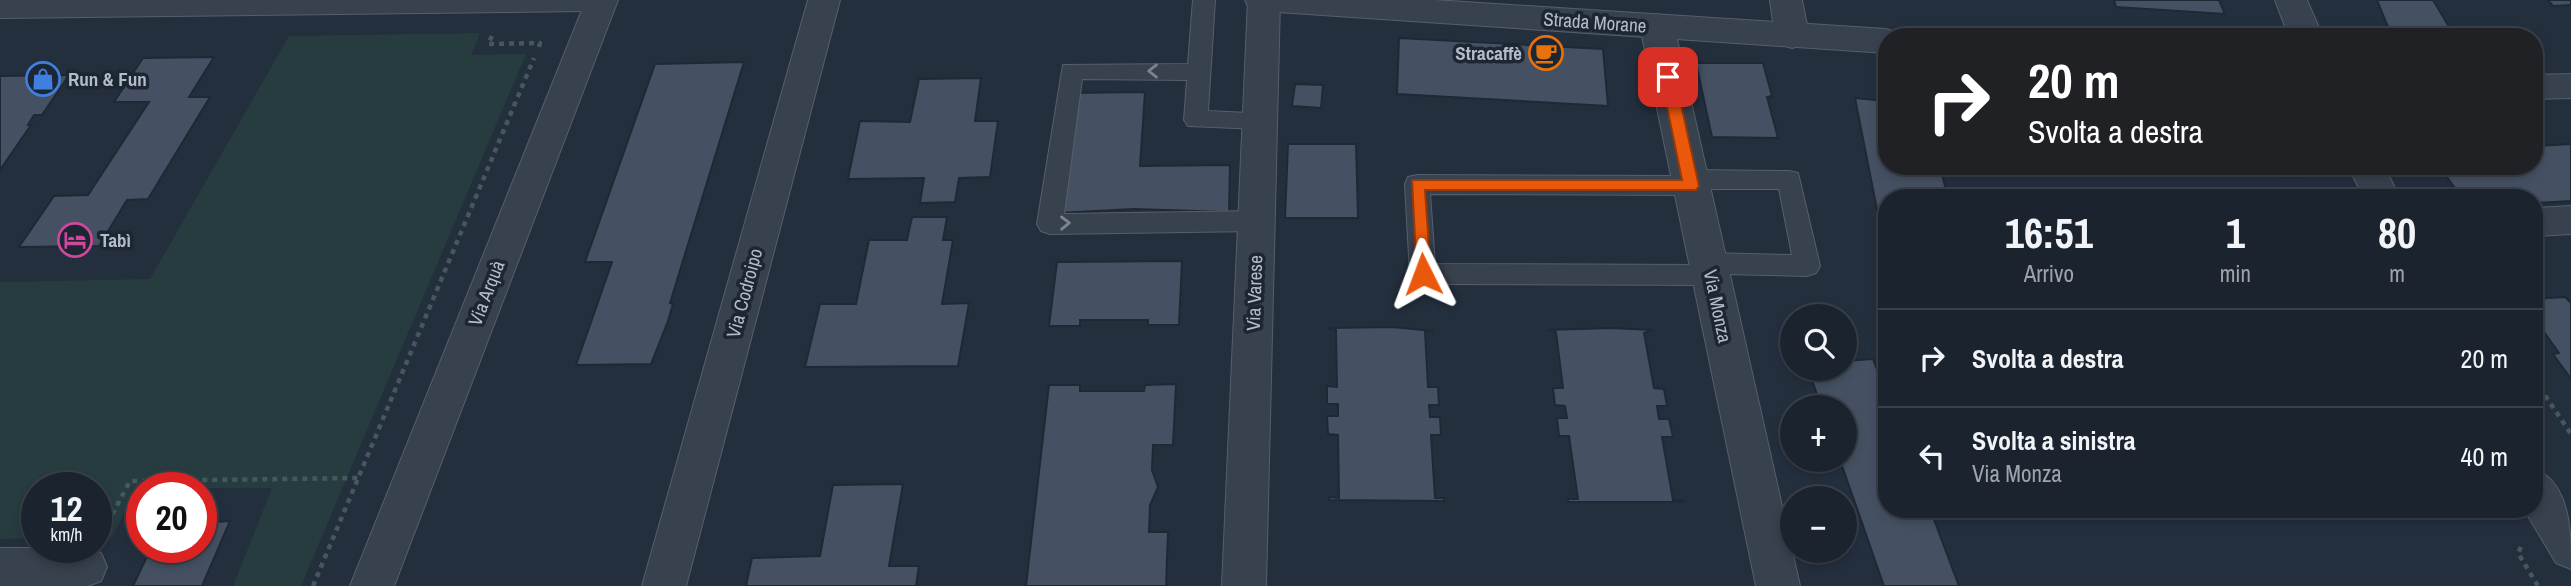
<!DOCTYPE html>
<html lang="it">
<head>
<meta charset="utf-8">
<style>
	:root { --surface:#1b232e; --page:#242b36; --text:#f1f3f6; --muted:#a0a4aa; --line:#39404a }
	body { margin:0; font-family:"Archivo Narrow",sans-serif; background:var(--page); color:var(--text); height:100vh; display:flex; flex-direction:column; font-size:26px; white-space:nowrap }
	* { box-sizing:border-box; margin:0 }
	p { font-size:23px; color:var(--muted) }
	.icon { flex:none; width:38px; height:38px; fill:none; stroke:currentColor; stroke-width:2; stroke-linecap:round; stroke-linejoin:round }
	.map { position:relative; flex:1; overflow:hidden }
	.panel { position:absolute; left:1878px; top:189px; width:665px; height:329px; display:flex; flex-direction:column; background:var(--surface); border-radius:28px; box-shadow:0 4px 10px #0003,0 0 0 2px var(--line) }
	.panel>* { flex:none }
	.banner { position:absolute; left:1878px; top:28px; width:665px; height:147px; border-radius:28px; box-shadow:0 4px 10px #0003,0 0 0 2px var(--line); background:#202124; color:#fff; overflow:hidden }
	.buttons { position:absolute; left:1780px; top:304px; display:grid; gap:14px }
	.buttons a { display:grid; place-items:center; width:77px; height:77px; border-radius:50%; background:var(--surface); box-shadow:0 4px 10px #0003,0 0 0 2px var(--line); font-size:35px }
	.speed { position:absolute; left:21px; top:472px; display:flex; gap:14px; font-size:35px; font-weight:700; text-align:center }
	.speed>* { display:grid; place-content:center; width:91px; height:91px; border-radius:50%; background:var(--surface); box-shadow:0 4px 10px #0003,0 0 0 2px var(--line); line-height:1 }
	.speed small { font-size:18px; font-weight:400 }
	.speed .limit { border:10px solid #d22; background:#fff; color:#111 }
	.pin { position:absolute; display:grid; place-items:center; width:60px; height:60px; color:#fff; margin:-30px; border-radius:14px; box-shadow:0 4px 10px #0006 }
	.me { position:absolute; width:77px; margin:-38px; rotate:357deg; stroke-linejoin:round; filter:drop-shadow(0 0 5px #0008) }
	.turn { display:flex; align-items:center; gap:24px; height:147px; padding:0 35px; font-size:32px }
	.turn .icon { width:91px; height:91px; stroke-width:2.5 }
	.turn b { display:block; font-size:49px; line-height:60px }
	.eta { display:flex; justify-content:space-evenly; align-items:center; height:119px; text-align:center }
	.eta b { font-size:42px; font-weight:700; line-height:49px }
	ul { padding:0; list-style:none }
	li { display:flex; align-items:center; gap:21px; height:98px; padding:0 35px; border-top:2px solid var(--line) }
	li div { flex:1 }
	li b { display:block; font-size:26px }
	li em { font-style:normal }
	.map>svg:first-child { display:block }
	.green { fill:#263c3f }
	.building { fill:#455162; stroke:#1f2835; stroke-width:2 }
	.lines { fill:none; stroke-linecap:round; stroke-linejoin:round }
	.service-casing { stroke:#565f6c; stroke-width:2 }
	.minor-casing { stroke:#565f6c; stroke-width:2 }
	.tertiary-casing { stroke:#565f6c; stroke-width:2 }
	.path { stroke:#44595c; stroke-width:4.5; stroke-dasharray:5 5; stroke-linecap:butt }
	.service { fill:#38414e; fill-rule:evenodd }
	.minor { fill:#38414e; fill-rule:evenodd }
	.tertiary { fill:#38414e; fill-rule:evenodd }
	.oneway { stroke:#7c8592 }
	.route { fill:#ea580c; stroke:#983908; stroke-width:2 }
	.labels { text-anchor:middle; dominant-baseline:central; stroke-width:7; stroke-linejoin:round; paint-order:stroke }
	.street-label { font-size:19px; fill:#b4bcc9; stroke:#1d2633 }
	.poi-label { font-size:19px; font-weight:bold; fill:#b4bcc9; stroke:#1d2633; text-anchor:start }
</style>
</head>
<body>
<div class="map">
<svg width="2571" height="586" viewBox="0 0 2571 586">
	<rect width="100%" height="100%" fill="#242f3e"/>
	<polygon class="green" points="480,33 471,55 526,54 301,586 233,586 272,488 142,488 136,490 112,537 96,537 96,488 37,488 37,538 0,539 0,282 150,279 289,36"/>
	<g class="building">
		<polygon points="2114,0 2219,0 2225,14 2116,7"/>
		<polygon points="2377,0 2433,0 2455,37 2430,35 2426,29 2388,27"/>
		<polygon points="2548,0 2571,0 2571,5 2553,6"/>
		<polygon points="1399,38 1603,49 1608,106 1397,94"/>
		<polygon points="214,57 189,97 210,97 148,199 127,200 99,246 19,247 54,196 88,195 149,102 114,102 143,58"/>
		<polygon points="744,62 670,303 673,304 668,321 651,364 576,365 612,262 585,262 655,64"/>
		<polygon points="1696,63 1763,63 1772,96 1767,97 1778,138 1712,137"/>
		<polygon points="69,75 42,115 34,115 28,125 31,125 0,170 0,76"/>
		<polygon points="981,78 975,121 998,121 990,177 959,178 955,202 920,203 924,178 848,179 860,121 910,122 919,79"/>
		<polygon points="1295,84 1323,85 1321,108 1292,106"/>
		<polygon points="1145,92 1140,166 1230,165 1229,212 1134,209 1057,213 1069,93"/>
		<polygon points="1855,98 1886,101 1886,166 1940,166 1948,198 1886,198 1886,235 1882,235"/>
		<polygon points="1288,144 1356,144 1358,218 1285,218"/>
		<polygon points="2571,144 2571,201 2534,203 2534,198 2462,198 2439,166 2534,166 2534,146"/>
		<polygon points="2226,166 2293,166 2298,177 2229,173"/>
		<polygon points="912,217 947,217 943,240 953,240 942,304 969,303 958,366 805,367 820,304 856,304 869,240 907,240"/>
		<polygon points="1182,261 1179,325 1148,325 1148,320 1080,320 1080,326 1049,326 1057,262"/>
		<polygon points="2565,297 2571,303 2571,379 2553,354 2559,353 2534,318 2534,299"/>
		<polygon points="1392,327 1434,331 1425,331 1428,387 1438,387 1439,405 1429,405 1430,417 1440,417 1441,435 1431,435 1435,498 1444,498 1444,501 1329,500 1329,497 1339,498 1338,435 1328,434 1327,416 1338,416 1338,404 1327,404 1327,386 1337,387 1336,330 1328,328"/>
		<polygon points="1611,328 1653,330 1644,333 1654,388 1664,389 1667,406 1657,406 1659,419 1669,419 1673,437 1662,437 1673,500 1682,500 1683,502 1568,502 1568,499 1578,499 1569,436 1559,436 1557,418 1567,418 1565,406 1555,405 1553,388 1563,388 1556,332 1547,330"/>
		<polygon points="1873,359 1886,394 1886,509 1930,509 1959,586 1884,586 1840,460 1844,460 1844,408 1822,408 1808,369 1844,369 1844,361"/>
		<polygon points="1176,384 1173,445 1153,445 1152,470 1158,487 1150,505 1149,532 1168,532 1166,586 1026,586 1049,385 1080,385 1080,391 1144,391 1145,385"/>
		<polygon points="903,484 889,566 919,566 916,586 746,586 752,558 820,556 833,485"/>
		<polygon points="230,521 202,586 133,586 151,548 201,548 201,523"/>
	</g>
	<g class="lines">
		<g class="service-casing">
			<g id="service">
				<polygon points="1193,0 1215,0 1208,111 1268,114 1272,120 1268,126 1260,129 1188,126 1184,120 1187,80 1082,79 1064,214 1257,211 1266,214 1270,221 1266,228 1257,231 1050,234 1041,231 1037,224 1063,65 1188,64"/>
				<path d="M 1690,170 L 1789,171 L 1798,173 L 1820,266 L 1816,273 L 1807,276 L 1723,274 L 1720,282 L 1711,285 L 1423,284 L 1414,281 L 1410,274 L 1405,184 L 1408,177 L 1417,175 L 1679,176 ZM 1702,189 L 1779,189 L 1792,255 L 1708,253 L 1699,256 L 1696,265 L 1435,264 L 1430,194 L 1691,195 Z"/>
			</g>
		</g>
		<g class="minor-casing">
			<g id="minor">
				<polygon points="586,0 618,0 394,586 350,586"/>
				<polygon points="808,0 840,0 686,586 642,586"/>
				<polygon points="1248,0 1280,0 1266,586 1222,586"/>
				<polygon points="1770,0 1802,0 1809,36 1804,44 1792,48 1780,44 1775,36"/>
				<polygon points="1657,14 1669,18 1674,26 1800,586 1756,586 1640,26 1645,18"/>
				<polygon points="2571,206 2571,234 2534,236 2534,208"/>
				<polygon points="0,548 88,548 101,553 107,567 101,581 88,586 0,586"/>
			</g>
		</g>
		<g class="tertiary-casing">
			<g id="tertiary">
				<polygon points="0,0 602,0 598,8 586,11 0,18"/>
				<polygon points="1245,0 1434,0 1886,29 1898,33 1900,37 1886,37 1886,53 1261,11 1249,8"/>
				<polygon points="2275,0 2307,0 2323,37 2289,37"/>
				<polygon points="2571,74 2571,98 2534,99 2534,75"/>
				<polygon points="2348,166 2384,166 2400,198 2364,198"/>
				<path d="M 2534,468 C 2571,484 2571,532 2571,569 L 2556,563 L 2524,509 L 2534,509 Z"/>
			</g>
		</g>
		<g class="path">
			<polyline points="492,36 488,44 540,43 539,47"/>
			<polyline points="2534,379 2571,434"/>
			<polyline points="103,532 130,481 359,478"/>
			<polyline points="2521,547 2518,553 2538,586"/>
			<polyline points="313,586 534,58"/>
		</g>
		<use href="#service" class="service"/>
		<use href="#minor" class="minor"/>
		<use href="#tertiary" class="tertiary"/>
	</g>
	<defs><path id="oneway-chevron" d="M-2-3.5L2.5 0L-2 3.5" fill="none" stroke-width="1.6" stroke-linecap="round" stroke-linejoin="round" transform="scale(1.75)"/></defs>
	<g class="oneway">
		<use href="#oneway-chevron" transform="translate(1153 71) rotate(-180)"/>
		<use href="#oneway-chevron" transform="translate(1065 223) rotate(-1)"/>
	</g>
	<polygon class="route" points="1668,72 1675,77 1699,186 1696,190 1425,190 1431,274 1423,280 1417,278 1412,180 1682,180 1661,77"/>
	<defs>
		<g id="cafe-ring" transform="scale(1.75)"><circle r="9.5" fill="#1d2633" stroke="#e8710a" stroke-width="1.5"/><path d="M-5.5-4.5H6V0H3Q3 3.5 0 3.5H-2.5Q-5.5 3.5-5.5 0ZM3-3.2v2h1.7v-2ZM-6 4.5H4V6H-6Z" fill="#e8710a"/></g>
		<g id="shop-ring" transform="scale(1.75)"><circle r="9.5" fill="#1d2633" stroke="#3f7fe0" stroke-width="1.5"/><path d="M-5-2.5h2.3a2.7 3.5 0 0 1 5.4 0H5L5.5 6h-11ZM-1.5-2.5h3a1.5 2.3 0 0 0-3 0Z" fill="#3f7fe0"/></g>
		<g id="hotel-ring" transform="scale(1.75)"><circle r="9.5" fill="#1d2633" stroke="#d1479c" stroke-width="1.5"/><path d="M-6-4.5h1.5V1H6V5H4.5V3h-9V5H-6ZM-4 0a1.8 1.8 0 1 1 3.6 0ZM.5 0V-2.5h3Q6-2.5 6 0Z" fill="#d1479c"/></g>
	</defs>
	<g fill-rule="evenodd">
		<use href="#cafe-ring" x="1546" y="53"/>
		<use href="#shop-ring" x="43" y="79"/>
		<use href="#hotel-ring" x="75" y="240"/>
	</g>
	<g class="labels">
		<g class="street-label">
			<text transform="translate(1595 22) rotate(4)">Strada Morane</text>
			<text transform="translate(486 293) rotate(-69)">Via Arquà</text>
			<text transform="translate(744 293) rotate(-75)">Via Codroipo</text>
			<text transform="translate(1254 293) rotate(-88)">Via Varese</text>
			<text transform="translate(1718 306) rotate(78)">Via Monza</text>
		</g>
		<g class="poi-label">
			<text x="1522" y="53" text-anchor="end">Stracaffè</text>
			<text x="68" y="79">Run &amp; Fun</text>
			<text x="100" y="240">Tabì</text>
		</g>
	</g>
</svg>
<div class="buttons">
<a><svg class="icon" aria-label="search" viewBox="0 0 24 24"><circle cx="10" cy="10" r="6"/><path d="M15 15l6 6"/></svg></a>
<a>+</a>
<a>−</a>
</div>
<div class="speed"><div>12<small>km/h</small></div><div class="limit">20</div></div>
<div class="pin" style="left:1668px;top:77px;background:#d93025"><svg class="icon" aria-label="arrive" viewBox="0 0 24 24"><path d="M6 21V4h12l-3 4 3 4H6"/></svg></div>
<svg class="me" style="left:1423px;top:274px" viewBox="-20 -20 40 40"><path d="M0-17L14 15 0 8-14 15z" fill="#ea580c" stroke="#fff" stroke-width="4"/></svg>
<div class="banner">
<div class="turn"><svg class="icon" aria-label="right" viewBox="0 0 24 24"><path d="M7 20v-9h11M14 6l5 5-5 5"/></svg><div><b>20 m</b>Svolta a destra</div></div>
</div>
<section class="panel">
<div class="eta">
<div><b>16:51</b><p>Arrivo</p></div>
<div><b>1</b><p>min</p></div>
<div><b>80</b><p>m</p></div>
</div>
<ul>
<li><svg class="icon" aria-label="right" viewBox="0 0 24 24"><path d="M7 20v-9h11M14 6l5 5-5 5"/></svg><div><b>Svolta a destra</b></div><em>20 m</em></li>
<li><svg class="icon" aria-label="left" viewBox="0 0 24 24"><path d="M17 20v-9H6M10 6l-5 5 5 5"/></svg><div><b>Svolta a sinistra</b><p>Via Monza</p></div><em>40 m</em></li>
</ul>
</section>
</div>
</body>
</html>
